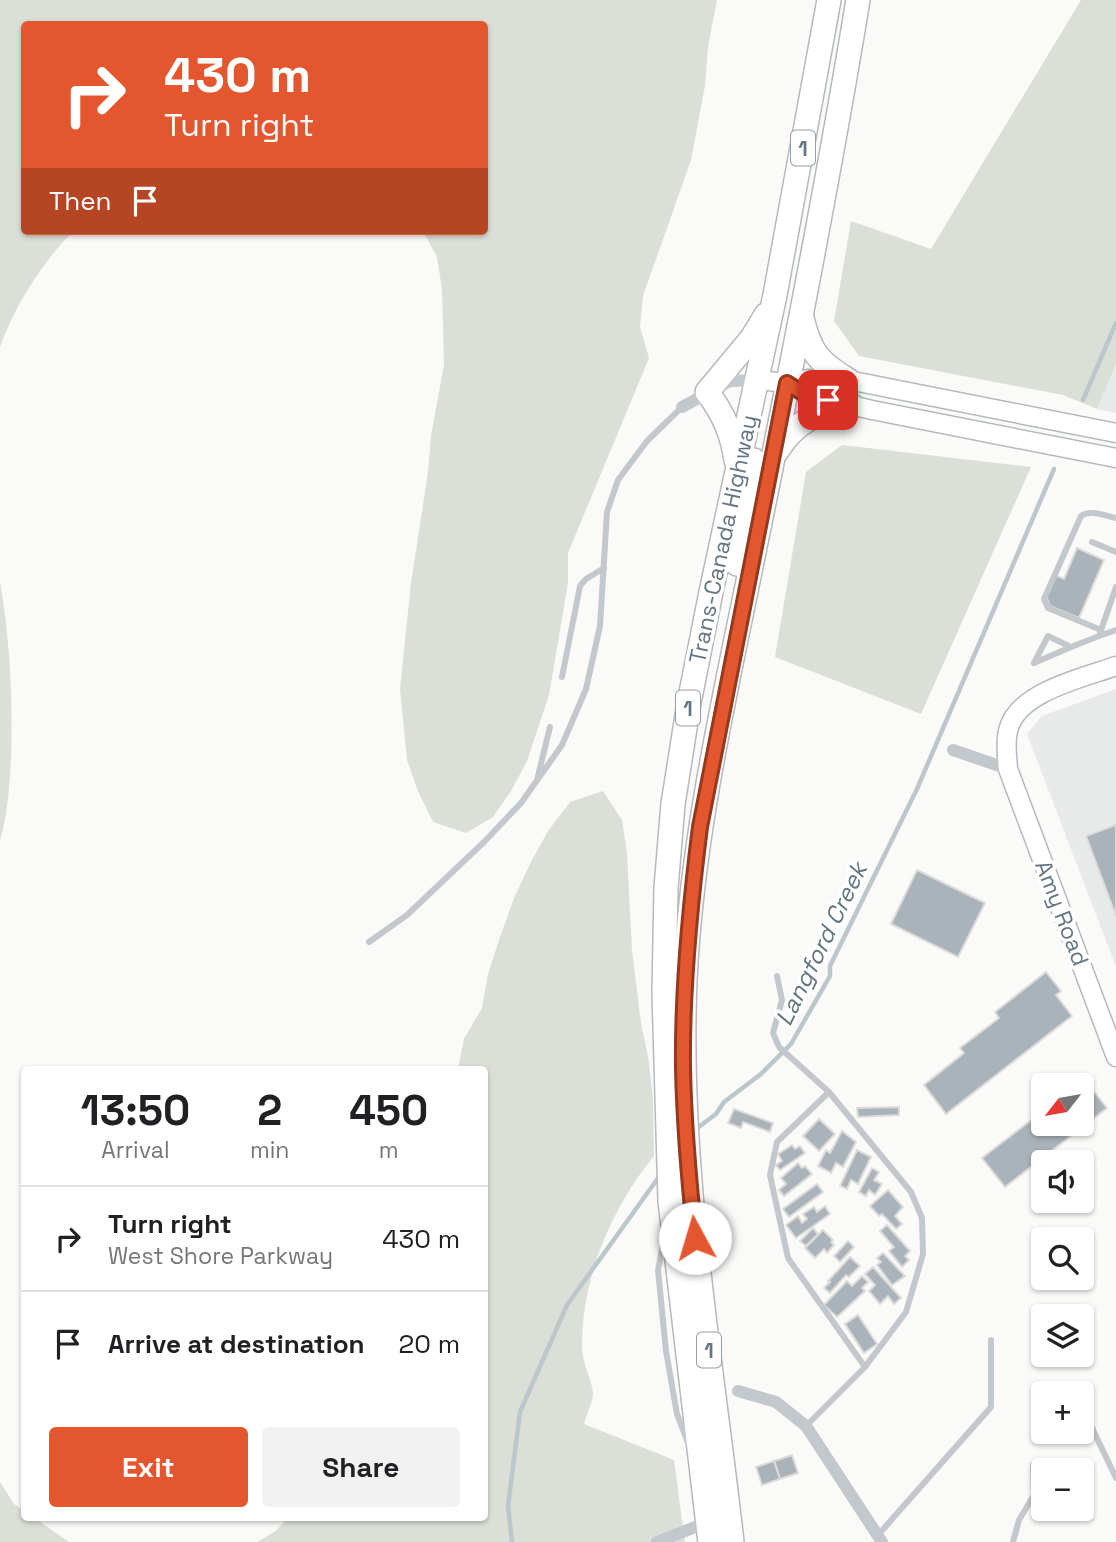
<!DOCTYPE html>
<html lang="en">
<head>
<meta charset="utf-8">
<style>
	:root { --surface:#fff; --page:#f2f2f2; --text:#202124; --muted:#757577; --line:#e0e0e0; --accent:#e4572e }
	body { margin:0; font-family:"Space Grotesk",sans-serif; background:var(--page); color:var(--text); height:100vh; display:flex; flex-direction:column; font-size:26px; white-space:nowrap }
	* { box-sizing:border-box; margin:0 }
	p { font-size:23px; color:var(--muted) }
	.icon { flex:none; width:38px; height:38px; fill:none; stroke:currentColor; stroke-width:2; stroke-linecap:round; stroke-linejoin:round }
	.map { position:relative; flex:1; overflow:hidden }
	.side { position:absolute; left:21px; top:1066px; width:467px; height:455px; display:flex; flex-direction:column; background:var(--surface); border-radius:7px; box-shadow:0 2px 5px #0004 }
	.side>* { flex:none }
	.hud { position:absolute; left:21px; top:21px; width:467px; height:214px; border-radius:7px; box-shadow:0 2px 5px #0004; background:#e4572e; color:#fff; overflow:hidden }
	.needle { width:46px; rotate:239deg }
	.tools { position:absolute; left:1031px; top:1073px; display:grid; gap:14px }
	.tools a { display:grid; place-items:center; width:63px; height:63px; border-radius:7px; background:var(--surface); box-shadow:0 2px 5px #0004; font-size:35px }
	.pin { position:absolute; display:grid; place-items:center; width:60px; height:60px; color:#fff; margin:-30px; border-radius:14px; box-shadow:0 4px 10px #0006 }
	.me { position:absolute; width:77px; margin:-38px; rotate:354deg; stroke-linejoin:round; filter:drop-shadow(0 0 5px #0008) }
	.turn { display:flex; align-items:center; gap:24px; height:147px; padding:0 28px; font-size:32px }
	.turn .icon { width:91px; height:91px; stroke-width:2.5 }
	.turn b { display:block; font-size:49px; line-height:60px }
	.then { display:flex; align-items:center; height:66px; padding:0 28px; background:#0003; gap:14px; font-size:26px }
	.eta { display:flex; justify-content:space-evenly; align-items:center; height:119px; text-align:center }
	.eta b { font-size:42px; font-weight:800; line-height:49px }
	.button { display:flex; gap:14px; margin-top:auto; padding:14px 28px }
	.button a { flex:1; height:80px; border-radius:7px; background:var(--accent); color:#fff; font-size:28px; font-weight:800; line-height:80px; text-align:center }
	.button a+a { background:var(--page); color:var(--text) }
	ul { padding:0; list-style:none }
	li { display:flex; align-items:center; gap:21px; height:105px; padding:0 28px; border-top:2px solid var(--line) }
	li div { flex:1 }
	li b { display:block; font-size:26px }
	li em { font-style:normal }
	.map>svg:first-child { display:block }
	.built { fill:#e8e9e9 }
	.green { fill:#dadfd7 }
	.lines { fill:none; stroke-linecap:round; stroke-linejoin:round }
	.stream { stroke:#bbc7cb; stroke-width:4.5 }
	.building { fill:#aab3b9; stroke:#dcdcda; stroke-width:2 }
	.secondary-casing { stroke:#b3babf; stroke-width:21 }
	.highway-casing { stroke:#b4b9bd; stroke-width:26 }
	.lane { stroke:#c3c8cc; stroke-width:6 }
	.street { stroke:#c3c8cc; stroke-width:12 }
	.secondary { stroke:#fff; stroke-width:18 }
	.highway { stroke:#fff; stroke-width:23 }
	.route-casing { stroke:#94391e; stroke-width:18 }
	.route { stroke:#e4572e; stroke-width:12 }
	.labels { text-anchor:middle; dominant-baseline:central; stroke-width:7; stroke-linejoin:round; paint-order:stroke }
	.shield { fill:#fff; stroke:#939fa8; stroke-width:2 }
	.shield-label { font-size:21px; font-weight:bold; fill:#657683 }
	.street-label { font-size:23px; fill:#657683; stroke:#fff }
	.water-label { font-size:24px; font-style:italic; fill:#60757c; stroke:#fff }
</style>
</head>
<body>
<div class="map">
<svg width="1116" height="1542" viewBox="0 0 1116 1542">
	<rect width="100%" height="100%" fill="#fafaf8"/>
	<g class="built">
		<polygon points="1116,364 1116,413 1097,409"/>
		<polygon points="1116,689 1116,967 1027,734 1042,716"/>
	</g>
	<g class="green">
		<path d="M 0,0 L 717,0 L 708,47 L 705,86 L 691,160 L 643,296 L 640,327 L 649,358 L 568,553 L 568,583 L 549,695 L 527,761 L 511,791 L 493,817 L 466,833 L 433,822 L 418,791 L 407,760 L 400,689 L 411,583 L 428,472 L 431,436 L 444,365 L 442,289 L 437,257 L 423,231 L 485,231 L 485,24 L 24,24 L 24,231 L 73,231 C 42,263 15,305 0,347 Z"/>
		<polygon points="1081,0 1116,0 1116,364 1097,409 1063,395 859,356 834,321 851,221 931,249"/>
		<polygon points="842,445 1031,467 921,714 775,657 806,472"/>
		<path d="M 0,581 C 10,640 13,700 11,760 C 9,788 8,813 0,841 Z"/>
		<path d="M 603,791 L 622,820 L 627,853 L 632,951 L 641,1023 L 648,1056 L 653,1099 L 654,1156 C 611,1209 582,1277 582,1346 C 582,1364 592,1379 593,1393 C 593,1402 586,1415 584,1424 L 674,1460 L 685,1542 L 257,1542 L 276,1531 L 288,1517 L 485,1517 L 485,1069 L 458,1069 L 464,1039 L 482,1008 L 488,974 L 500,937 L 514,898 L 531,862 L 548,831 L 570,802 Z"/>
		<polygon points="0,1482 14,1504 24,1511 24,1517 33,1517 69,1542 0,1542"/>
	</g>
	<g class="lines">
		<g class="stream">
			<polyline points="1083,400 1116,323"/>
			<polyline points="696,1129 716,1114 724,1102 761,1074 791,1044 830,976 830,966 917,789 1054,469"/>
			<polyline points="512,1542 508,1506 520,1412 567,1305 661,1174"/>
		</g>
	</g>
	<g class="building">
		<polygon points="1077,548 1104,560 1079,618 1050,606 1046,596 1055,575 1064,579"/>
		<polygon points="1116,825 1116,916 1086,836"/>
		<polygon points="917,870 985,903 958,957 891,924"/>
		<polygon points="1046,972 1061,991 1056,995 1072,1016 946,1114 924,1085 964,1053 960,1048 999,1018 995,1012"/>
		<polygon points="1084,1079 1107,1108 1005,1187 982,1158 1043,1111 1043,1124 1082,1124 1082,1085 1076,1085"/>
		<polygon points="899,1107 899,1115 858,1117 857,1108"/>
		<polygon points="734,1109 773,1123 770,1132 743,1122 741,1128 728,1123"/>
		<polygon points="819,1119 835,1134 819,1151 803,1136"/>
		<polygon points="842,1131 856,1142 843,1167 836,1163 831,1173 818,1166 826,1150 830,1153"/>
		<polygon points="792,1145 795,1149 800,1146 805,1153 780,1170 776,1165 782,1161 778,1154"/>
		<polygon points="857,1150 871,1157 858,1184 851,1180 847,1189 840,1186"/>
		<polygon points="798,1163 802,1168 805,1166 812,1174 784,1196 779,1190 786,1184 781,1178"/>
		<polygon points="872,1168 879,1172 874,1180 882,1184 875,1195 869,1190 866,1196 859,1192"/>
		<polygon points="817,1184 823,1192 789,1217 783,1209"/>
		<polygon points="888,1190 903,1207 895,1216 902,1224 896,1229 882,1214 879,1216 870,1206"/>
		<polygon points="825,1206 830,1214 796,1238 786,1225 798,1216 802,1223 807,1219 803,1214 814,1207 817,1212"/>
		<polygon points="887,1225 910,1251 905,1256 909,1260 902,1267 889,1251 894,1247 880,1231"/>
		<polygon points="813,1228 818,1234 806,1246 800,1241"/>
		<polygon points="823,1230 833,1240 831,1242 834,1245 827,1253 824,1249 815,1258 805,1248"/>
		<polygon points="848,1241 854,1247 840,1262 834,1256"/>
		<polygon points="883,1253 905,1276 892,1285 877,1265 881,1262 877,1258"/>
		<polygon points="850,1257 860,1266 849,1277 846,1275 830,1293 824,1288 830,1282 828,1281"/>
		<polygon points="873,1267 901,1298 894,1304 888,1296 880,1304 869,1291 875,1285 865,1274"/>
		<polygon points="862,1276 868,1282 862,1288 865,1291 837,1317 824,1305 847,1281 852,1286"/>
		<polygon points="858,1315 877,1344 864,1353 845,1324"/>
		<polygon points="792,1455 798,1473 780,1479 774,1461"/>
		<polygon points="774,1461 780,1479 762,1485 756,1467"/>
	</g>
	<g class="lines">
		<g class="secondary-casing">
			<g id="secondary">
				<polyline points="757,380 787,383 808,379 848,380 1116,433"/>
				<polyline points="787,383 804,394 872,410 1116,458"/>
				<path d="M 1116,666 C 1083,678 1016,692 1008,731 C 1005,743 1007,756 1008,769 L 1116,1057"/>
			</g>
		</g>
		<g class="highway-casing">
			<g id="highway">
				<path d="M 802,318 C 810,352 818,362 848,380"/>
				<path d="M 777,451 C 796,420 817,413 851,405"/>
				<path d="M 736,460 C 732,434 724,414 707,392 L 752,338 L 766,315"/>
				<polyline points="737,564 754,460"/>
				<polyline points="710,1542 670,1201 664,992 666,888 673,804 689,703 711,592 775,295 829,0"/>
				<path d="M 732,1542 C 711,1355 677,1169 685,980 C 692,833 726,691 755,547 C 792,366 828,183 858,0"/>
			</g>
		</g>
		<g class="lane">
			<polyline points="1092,542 1116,552"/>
			<path d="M 1101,630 L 1048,608 L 1044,599 L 1081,516 C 1090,509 1105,516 1116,518"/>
			<polyline points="1099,636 1116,630"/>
			<polyline points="1034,663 1048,636 1071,647 1099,636 1116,587"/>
			<polyline points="1034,663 1071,647"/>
			<polyline points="562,677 580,586 586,579 604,568"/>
			<polyline points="538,776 550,727"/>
			<polyline points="369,942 407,915 484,842 521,803 562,745 586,689 600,626 607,512 618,480 647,441 682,407"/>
			<polyline points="777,976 782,1000 773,1033 779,1047 829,1092 911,1192 922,1218 923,1254 906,1312 865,1367 806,1426"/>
			<polyline points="829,1092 777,1142 770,1175 788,1258 865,1367"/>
			<polyline points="665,1234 658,1270 666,1351 677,1414 688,1443"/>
			<polyline points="1072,1386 1075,1393"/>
			<polyline points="1082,1407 1116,1478"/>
			<polyline points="878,1535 991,1407 991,1340"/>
			<polyline points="1013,1542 1019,1520 1034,1495 1033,1465"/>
		</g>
		<g class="street">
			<polyline points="682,407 730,381 757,380"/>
			<polyline points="953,750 1008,769"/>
			<polyline points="738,1391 776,1402 806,1426 882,1542"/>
			<polyline points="657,1542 708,1522"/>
		</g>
		<use href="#secondary" class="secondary"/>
		<use href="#highway" class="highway"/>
	</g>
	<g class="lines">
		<g class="route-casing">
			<path id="route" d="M 695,1238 C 689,1181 684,1124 683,1067 C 682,987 690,906 700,827 L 787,383 L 804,394 L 828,400"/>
		</g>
		<use href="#route" class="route"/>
	</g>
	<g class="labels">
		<g class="shield">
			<rect x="791" y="130.5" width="24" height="35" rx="5"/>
			<rect x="676" y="690.5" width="24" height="35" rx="5"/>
			<rect x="697" y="1332.5" width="24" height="35" rx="5"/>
		</g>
		<g class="shield-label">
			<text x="803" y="148">1</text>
			<text x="688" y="708">1</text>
			<text x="709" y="1350">1</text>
		</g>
		<g class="street-label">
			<text transform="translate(723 539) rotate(-78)">Trans-Canada Highway</text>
			<text transform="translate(1062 913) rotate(69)">Amy Road</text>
		</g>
		<g class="water-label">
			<text transform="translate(821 944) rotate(-64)">Langford Creek</text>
		</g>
	</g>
</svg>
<div class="tools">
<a><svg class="needle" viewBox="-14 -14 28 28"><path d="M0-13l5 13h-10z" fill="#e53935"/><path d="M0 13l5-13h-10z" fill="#757577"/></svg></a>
<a><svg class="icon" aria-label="sound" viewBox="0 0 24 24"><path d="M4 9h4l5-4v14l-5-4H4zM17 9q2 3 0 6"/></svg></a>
<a><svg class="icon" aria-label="search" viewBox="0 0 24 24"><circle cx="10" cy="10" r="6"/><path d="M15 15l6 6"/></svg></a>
<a><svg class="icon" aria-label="layers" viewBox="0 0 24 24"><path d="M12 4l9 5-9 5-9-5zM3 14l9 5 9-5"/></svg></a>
<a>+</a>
<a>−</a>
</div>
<div class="pin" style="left:828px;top:400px;background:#d93025"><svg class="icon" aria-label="arrive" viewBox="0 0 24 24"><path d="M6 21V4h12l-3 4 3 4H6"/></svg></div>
<svg class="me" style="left:695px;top:1238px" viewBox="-20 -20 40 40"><circle r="19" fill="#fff"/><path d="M0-13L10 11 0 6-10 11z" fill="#e4572e"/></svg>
<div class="hud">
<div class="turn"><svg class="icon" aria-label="right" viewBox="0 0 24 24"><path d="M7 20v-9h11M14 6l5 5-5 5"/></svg><div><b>430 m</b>Turn right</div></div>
<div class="then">Then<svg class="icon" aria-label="arrive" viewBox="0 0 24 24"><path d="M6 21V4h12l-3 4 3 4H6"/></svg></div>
</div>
<section class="side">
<div class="eta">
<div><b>13:50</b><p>Arrival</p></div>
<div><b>2</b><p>min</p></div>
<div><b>450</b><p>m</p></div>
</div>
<ul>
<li><svg class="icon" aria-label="right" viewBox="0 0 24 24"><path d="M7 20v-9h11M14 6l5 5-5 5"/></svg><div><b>Turn right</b><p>West Shore Parkway</p></div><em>430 m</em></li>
<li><svg class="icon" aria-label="arrive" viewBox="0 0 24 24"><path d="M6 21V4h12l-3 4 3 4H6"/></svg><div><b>Arrive at destination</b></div><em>20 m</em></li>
</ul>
<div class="button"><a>Exit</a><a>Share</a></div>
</section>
</div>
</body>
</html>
